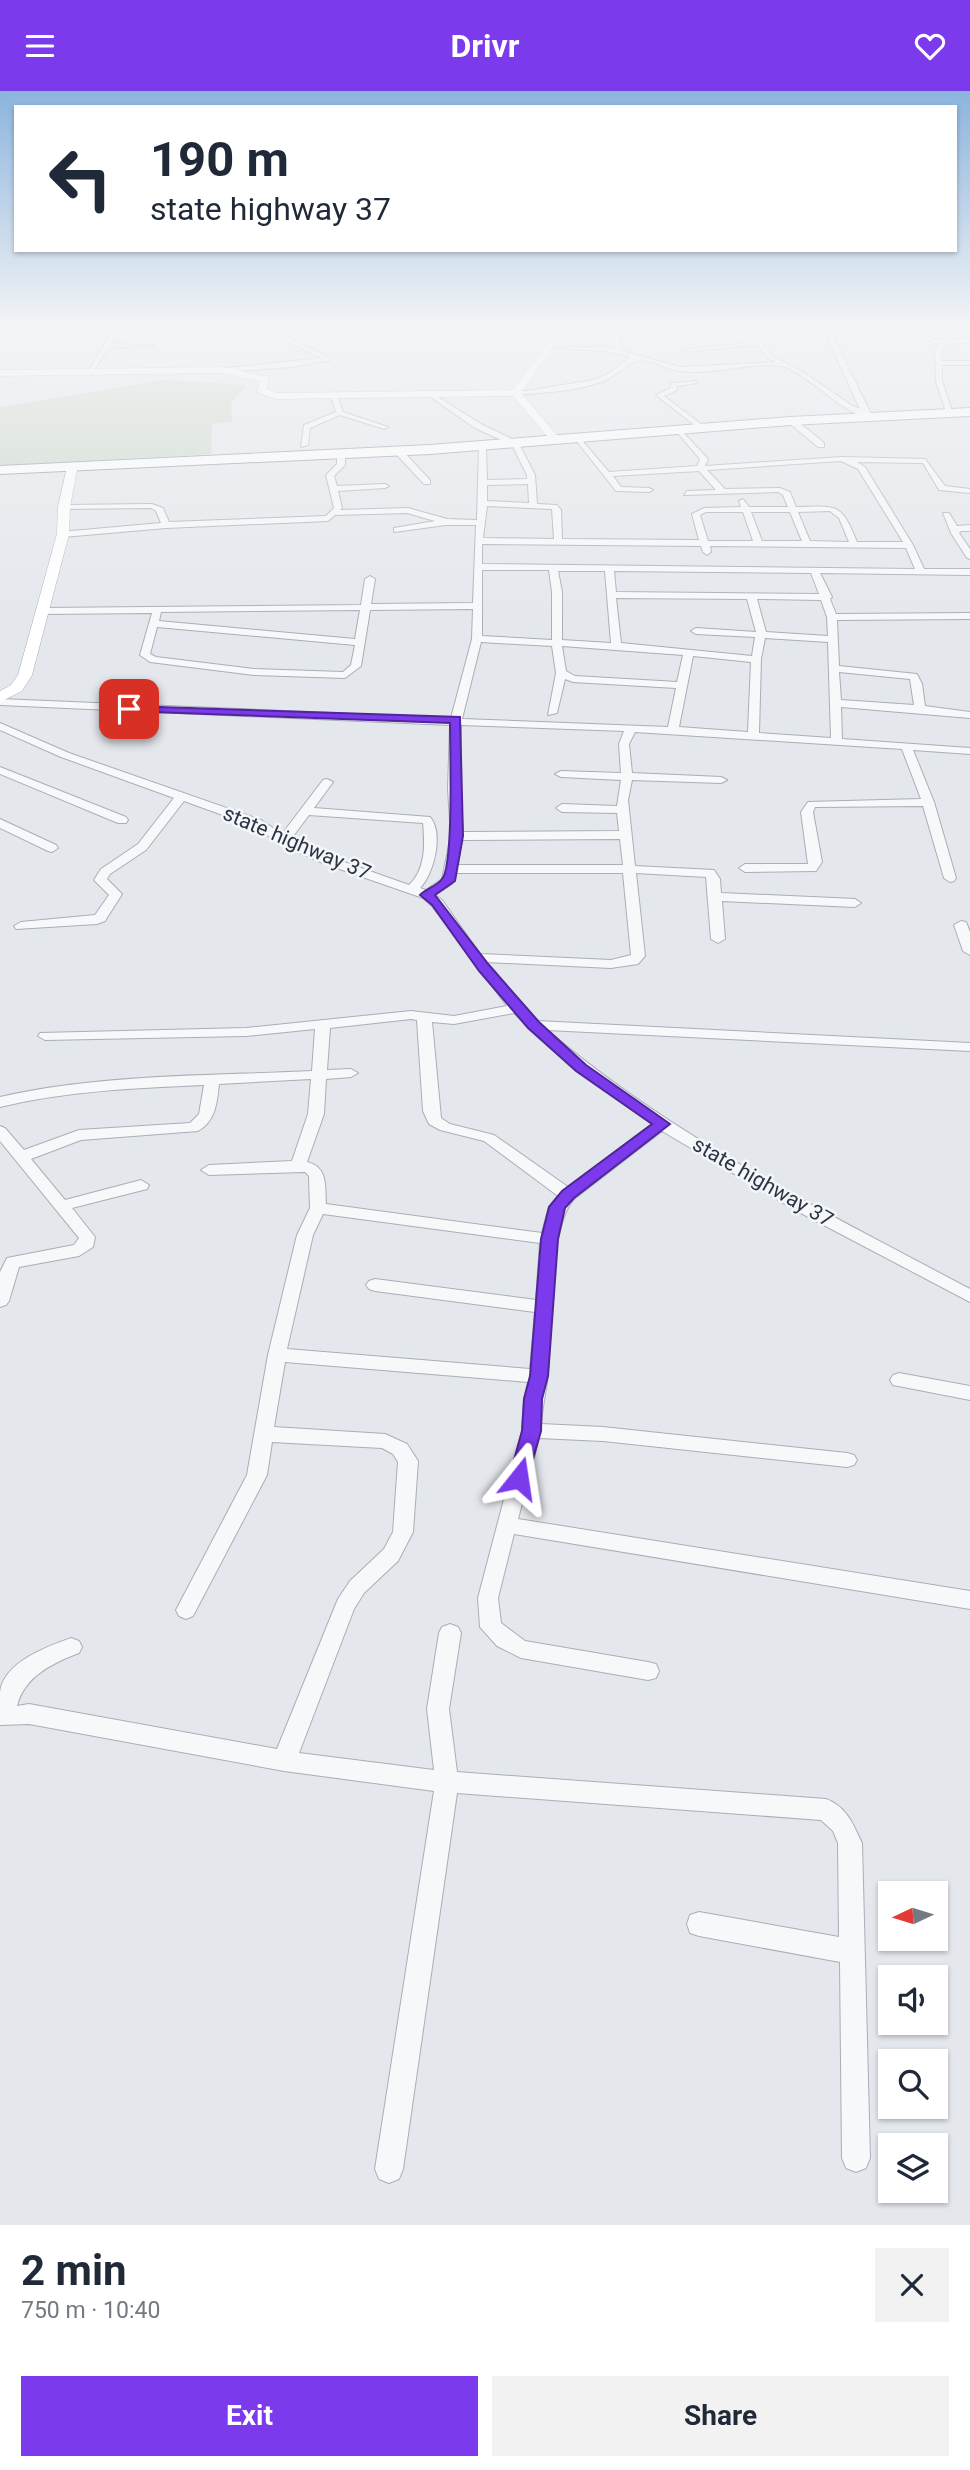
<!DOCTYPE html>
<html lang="en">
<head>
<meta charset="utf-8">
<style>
	:root { --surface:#fff; --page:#f2f2f3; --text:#1f2937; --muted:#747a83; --accent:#7c3aed }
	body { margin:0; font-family:Roboto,sans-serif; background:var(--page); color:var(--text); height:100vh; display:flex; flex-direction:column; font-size:26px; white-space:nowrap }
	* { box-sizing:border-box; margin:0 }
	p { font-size:23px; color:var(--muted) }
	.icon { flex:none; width:38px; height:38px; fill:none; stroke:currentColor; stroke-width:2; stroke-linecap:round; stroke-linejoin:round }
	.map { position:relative; height:2134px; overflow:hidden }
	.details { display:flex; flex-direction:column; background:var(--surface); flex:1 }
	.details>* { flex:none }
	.hud { position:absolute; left:14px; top:14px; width:943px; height:147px; border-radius:0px; box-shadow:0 2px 5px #0004; background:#fff; color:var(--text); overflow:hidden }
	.needle { width:46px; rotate:266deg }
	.fabs { position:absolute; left:878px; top:1790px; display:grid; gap:14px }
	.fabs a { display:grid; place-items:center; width:70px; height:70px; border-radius:0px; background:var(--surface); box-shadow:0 2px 5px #0004; font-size:35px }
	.pin { position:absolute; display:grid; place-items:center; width:60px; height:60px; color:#fff; margin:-30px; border-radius:14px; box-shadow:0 4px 10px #0006 }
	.me { position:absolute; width:77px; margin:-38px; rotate:15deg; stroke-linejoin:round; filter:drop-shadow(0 0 5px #0008) }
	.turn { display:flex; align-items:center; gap:24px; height:147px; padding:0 21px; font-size:32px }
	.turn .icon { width:91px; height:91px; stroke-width:2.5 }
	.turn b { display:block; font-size:49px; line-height:60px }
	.round { display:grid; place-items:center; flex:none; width:74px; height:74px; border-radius:0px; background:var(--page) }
	.overview { display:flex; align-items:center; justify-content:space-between; height:119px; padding:0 21px }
	h1 { font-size:42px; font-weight:700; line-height:52px }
	.primary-button { display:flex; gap:14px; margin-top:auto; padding:14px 21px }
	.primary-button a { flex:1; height:80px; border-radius:0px; background:var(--accent); color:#fff; font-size:28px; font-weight:700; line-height:80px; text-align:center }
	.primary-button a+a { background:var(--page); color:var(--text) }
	header { display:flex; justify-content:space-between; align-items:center; height:91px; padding:0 21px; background:var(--accent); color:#fff; font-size:32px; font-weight:700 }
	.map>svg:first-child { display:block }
	.green { fill:#c9d6c5 }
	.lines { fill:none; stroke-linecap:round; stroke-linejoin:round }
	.street-casing { stroke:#a9aeb7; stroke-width:2 }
	.secondary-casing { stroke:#a9aeb7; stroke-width:1 }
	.highway-casing { stroke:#8b94a3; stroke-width:2 }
	.street { fill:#f7f8fa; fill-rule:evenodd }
	.secondary { fill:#fff; fill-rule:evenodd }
	.highway { fill:#fff; fill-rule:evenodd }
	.route { fill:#7c3aed; stroke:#51269a; stroke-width:2 }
	.labels { text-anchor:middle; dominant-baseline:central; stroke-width:5; stroke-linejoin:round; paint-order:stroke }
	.street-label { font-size:21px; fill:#2b3445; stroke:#f4f6f9 }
</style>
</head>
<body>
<header><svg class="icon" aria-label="menu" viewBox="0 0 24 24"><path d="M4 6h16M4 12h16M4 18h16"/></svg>Drivr<svg class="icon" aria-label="heart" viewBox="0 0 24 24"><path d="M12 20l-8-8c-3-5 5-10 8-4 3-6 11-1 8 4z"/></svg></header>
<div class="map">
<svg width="970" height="2134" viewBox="0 0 970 2134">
	<rect width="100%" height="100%" fill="#e4e7ec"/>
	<polygon class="green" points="164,289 247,294 231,312 232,331 212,333 211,363 0,375 0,316"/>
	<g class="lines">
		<g class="street-casing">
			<g id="street">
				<polygon points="284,233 290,233 282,240 284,244 330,267 330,269 291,276 222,281 220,278 321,267 280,247 137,240 277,243 276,239"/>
				<path d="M 634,233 L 640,233 L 637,243 L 619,246 L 622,260 L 680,276 L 776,271 L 768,267 L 758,254 L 684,261 L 681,259 L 755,251 L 742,233 L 748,233 L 772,265 L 803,281 L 851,314 L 860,318 L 821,233 L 827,233 L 872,325 C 852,333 804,278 781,275 C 747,271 712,285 678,280 C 664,278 652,267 637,270 C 630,271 613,287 601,291 C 574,301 544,301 516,304 L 513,302 L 594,289 L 608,283 L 630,266 L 605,260 L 548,257 L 605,256 L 615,258 L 613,243 L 632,240 Z"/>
				<path d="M 911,233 L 917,233 C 925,254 952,249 970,247 L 970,251 L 946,254 L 941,259 L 942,270 L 970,270 L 970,274 L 942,274 L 942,290 L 953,323 L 946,321 L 936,290 L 935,259 L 940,253 C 927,249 915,247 911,233 Z"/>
				<polygon points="926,233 970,233 970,235 928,236"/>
				<polygon points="87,235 118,238 111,253 155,254 109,257 91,283 88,281 112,240 73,239 0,246 0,242"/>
				<polygon points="697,290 697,292 677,295 677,299 664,305 705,336 702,340 656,304 671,297 671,292"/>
				<path d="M 430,301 L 481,333 L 518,351 L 535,384 L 537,413 L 557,414 L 561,419 L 562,448 L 699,449 L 692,423 L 704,417 L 741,416 L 739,410 L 743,408 L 749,416 L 788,416 L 783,404 L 778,401 L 684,404 L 687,400 L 716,399 L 699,380 L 613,385 L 621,396 L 649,397 L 653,399 L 649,401 L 616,400 L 575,348 L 579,346 L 609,381 L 697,375 L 700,368 L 676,340 L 680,338 L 708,368 L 705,375 L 842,366 L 925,368 L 945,395 L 970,398 L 970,402 L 939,399 L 923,372 L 857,371 L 865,376 L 913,454 L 924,478 L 970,478 L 970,484 L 820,482 L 832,506 L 830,508 L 836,523 L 970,522 L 970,528 L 837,529 L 839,575 L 917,583 L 922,593 L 925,615 L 970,621 L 970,627 L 841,616 L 842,648 L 970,657 L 970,663 L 913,659 L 934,711 L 956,787 L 954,790 L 950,791 L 944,787 L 923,715 L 815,716 L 813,721 L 822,771 L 816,780 L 745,781 L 739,777 L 745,773 L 808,773 L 801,721 L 808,711 L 921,708 L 902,658 L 635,641 L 629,653 L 632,682 L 721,686 L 727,689 L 721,692 L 632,689 L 628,709 L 635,775 L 714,779 L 720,788 L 721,802 L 855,808 L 861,812 L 855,816 L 722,810 L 725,848 L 718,852 L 711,848 L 706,786 L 636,782 L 645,865 L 638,873 L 611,877 L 486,871 L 537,930 L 970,952 L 970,960 L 547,939 C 674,1047 823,1120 970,1198 L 970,1211 L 795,1119 L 662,1040 L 574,1108 C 548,1136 552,1240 548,1280 C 547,1298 542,1315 541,1333 L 603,1336 L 847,1362 L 854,1364 L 857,1369 L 854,1374 L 847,1376 L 603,1350 L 539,1347 L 518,1428 L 970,1500 L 970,1518 L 514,1443 L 498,1507 L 501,1532 L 525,1550 L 648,1571 L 656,1573 L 659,1580 L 656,1587 L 648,1589 L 521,1567 L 497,1555 L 480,1536 L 478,1507 L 522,1340 L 524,1308 L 528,1291 L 285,1271 L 274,1336 L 385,1343 L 407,1353 L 418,1370 L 413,1441 L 398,1470 L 364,1502 L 354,1518 L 299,1662 L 434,1679 L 427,1618 L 439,1542 L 442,1536 L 450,1533 L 458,1536 L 461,1542 L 449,1618 L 457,1681 L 826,1708 C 847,1716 853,1733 862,1752 L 870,2067 L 866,2077 L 856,2081 L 846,2077 L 842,2067 L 840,1871 L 699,1845 L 690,1842 L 687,1833 L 690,1824 L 699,1821 L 839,1846 L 838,1752 L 833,1740 L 821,1729 L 457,1702 L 403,2078 L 399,2088 L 389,2092 L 379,2088 L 375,2078 L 434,1700 L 284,1680 L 29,1633 L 0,1634 C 0,1624 0,1612 0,1601 C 4,1571 46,1556 71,1547 L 79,1550 L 82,1556 L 79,1562 C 52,1572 24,1586 17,1615 L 29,1613 L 277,1658 L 338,1508 L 350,1490 L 384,1458 L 393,1441 L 398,1371 L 393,1363 L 382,1357 L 272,1351 L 267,1384 L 193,1525 L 186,1528 L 179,1525 L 176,1519 L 247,1384 L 268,1264 L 297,1144 L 310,1117 L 309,1085 L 305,1081 L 209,1084 L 201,1079 L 209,1074 L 292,1070 L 308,1023 L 311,988 L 219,993 C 217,1011 216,1030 198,1040 L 81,1049 L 31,1068 L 65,1109 L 141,1089 L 149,1094 L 147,1098 L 72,1117 L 95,1146 L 93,1156 L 79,1165 L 19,1176 L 9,1210 L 6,1214 L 0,1216 L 0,1181 L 7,1167 L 74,1154 L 79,1147 L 0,1050 L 0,1035 L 5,1037 L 24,1059 L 79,1039 L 190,1032 L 199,1023 L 204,994 C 135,997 67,1000 0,1016 L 0,1006 C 101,983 208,985 312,980 L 315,938 L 246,945 L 45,949 L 38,945 L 40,942 L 246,937 L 411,920 L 454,925 L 507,915 L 432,815 L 423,807 L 325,773 L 284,755 L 253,735 L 184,710 L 146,759 L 110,783 L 107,788 L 122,803 L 105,830 L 97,833 L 16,838 L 14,835 L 21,831 L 95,824 L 109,804 L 94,789 L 101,778 L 138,753 L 174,707 L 61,666 L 0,639 L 0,632 L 69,662 L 261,729 L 282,743 L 323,689 L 327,688 L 333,691 L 314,717 L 430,726 C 444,742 434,783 420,797 L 426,799 L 442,788 L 451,745 L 448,698 L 450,634 L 0,614 L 0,608 L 451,627 L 472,548 L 473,518 L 370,519 L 361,575 L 345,587 L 254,584 L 150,571 L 140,564 L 152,522 L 43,523 L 38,520 L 43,517 L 361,514 L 365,488 L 370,485 L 375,488 L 371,513 L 473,512 L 476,434 L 446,434 L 394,441 L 394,437 L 435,430 L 407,422 L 335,424 L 328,430 L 166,437 L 63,446 L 60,445 L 60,441 L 161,432 L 156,420 L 151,417 L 64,418 L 60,416 L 64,414 L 152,413 L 163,417 L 169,431 L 326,425 L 334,417 L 326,384 L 337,373 L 337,363 L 341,361 L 345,363 L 345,374 L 334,385 L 337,395 L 385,393 L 389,395 L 385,397 L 338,400 L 342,417 L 340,419 L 408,417 L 447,428 L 477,429 L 479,354 L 486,356 L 487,389 L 527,388 L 527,384 L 512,354 L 475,337 L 428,304 ZM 841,370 L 858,378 L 903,451 L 857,451 C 841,411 837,415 796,416 L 790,401 L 780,397 L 725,398 L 707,379 ZM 528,393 L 529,412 L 487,410 L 487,394 ZM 487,415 L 552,418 L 554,448 L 483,447 ZM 830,420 L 839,427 L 849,451 L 810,450 L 798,421 ZM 706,421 L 743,421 L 753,450 L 708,450 L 700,424 ZM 751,421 L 790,421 L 802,450 L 762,450 ZM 482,453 L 701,455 L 703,461 L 707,464 L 711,461 L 710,455 L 906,457 L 915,478 L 482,473 ZM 482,479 L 549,479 L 552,501 L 552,549 L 482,545 ZM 558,480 L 605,480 L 611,552 L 562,549 L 562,501 ZM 614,480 L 811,482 L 819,503 L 616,501 ZM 616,507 L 747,508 L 756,541 L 696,537 L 691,540 L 696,543 L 755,546 L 752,565 L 621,552 ZM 757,508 L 821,509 L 827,526 L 828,545 L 766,541 ZM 360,519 L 355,548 L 159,530 L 161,521 ZM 157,536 L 355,554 L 351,574 L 343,581 L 254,578 L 156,566 L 150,563 ZM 765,547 L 828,551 L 831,647 L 759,642 L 761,568 ZM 481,551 L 552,555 L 556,582 L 548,624 L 557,622 L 565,588 L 573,591 L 676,597 L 668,636 L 462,628 ZM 562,555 L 683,564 L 677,591 L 575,585 L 566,580 ZM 693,565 L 751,571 L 748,641 L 679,636 ZM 839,581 L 910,588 L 914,614 L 841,609 ZM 461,634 L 624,640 L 619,653 L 621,682 L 561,680 L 555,683 L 561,686 L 621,689 L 617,715 L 562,713 L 556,717 L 562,721 L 617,722 L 619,740 L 463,741 L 460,698 ZM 309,724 L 423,732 C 425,753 426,778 409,794 L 333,767 L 291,748 ZM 620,748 L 623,774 L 457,774 L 462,749 ZM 456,782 L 623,782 L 631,864 L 611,869 L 480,863 L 442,809 L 435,804 L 452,793 ZM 514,922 L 578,981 L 652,1033 L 568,1096 L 494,1044 L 450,1033 L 441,1027 L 432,931 L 454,933 ZM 411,928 L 417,929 L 423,1020 L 429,1033 L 440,1039 L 484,1050 L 558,1105 L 549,1116 L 542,1142 L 326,1113 C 325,1095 328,1076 307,1071 L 324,1023 L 326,988 L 351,986 L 358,982 L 351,978 L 327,979 L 330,937 ZM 323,1123 L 540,1152 L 536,1209 L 375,1188 L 369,1190 L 366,1194 L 369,1198 L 375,1200 L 535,1221 L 530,1278 L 287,1258 L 313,1144 Z"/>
				<polygon points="334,303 337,305 343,321 388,336 384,338 340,324 310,337 308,354 301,356 304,334 336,321 331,305"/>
				<polygon points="789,328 795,328 824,352 824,356 818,356 789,332"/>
				<polygon points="395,358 401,358 430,389 430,393 424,393 395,362"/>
				<polygon points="943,422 949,422 957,435 970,434 970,440 961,440 959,442 970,458 970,468 967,467 951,442"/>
				<polygon points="0,676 126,726 128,729 126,732 118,732 0,683"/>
				<polygon points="0,728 56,754 58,757 52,761 48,760 0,737"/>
				<polygon points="961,830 966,831 970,841 970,864 963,860 954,834"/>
				<polygon points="899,1282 970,1295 970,1309 893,1294 890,1289 893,1284"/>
			</g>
		</g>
		<g class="secondary-casing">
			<g id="secondary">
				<polygon points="562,233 570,233 521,302 562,350 557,353 553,352 513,305 275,308 257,301 260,290 222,282 0,285 0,279 222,276 269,286 267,298 276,302 513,299"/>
				<polygon points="68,372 78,374 70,416 69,443 32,584 22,600 0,611 0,600 11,594 18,584 57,443 58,416"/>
			</g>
		</g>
		<g class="highway-casing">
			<polygon id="highway" points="970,317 970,325 790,334 430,363 0,383 0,375 430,354 790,326"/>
		</g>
		<use href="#street" class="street"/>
		<use href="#secondary" class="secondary"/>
		<use href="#highway" class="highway"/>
	</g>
	<linearGradient id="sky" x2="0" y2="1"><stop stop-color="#8bb4dd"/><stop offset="0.44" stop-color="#f3f4f6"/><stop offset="1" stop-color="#f3f4f6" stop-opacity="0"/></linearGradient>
	<rect width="970" height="531" fill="url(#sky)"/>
	<path class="route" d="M 129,615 L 460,626 L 463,745 L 455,790 L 435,804 L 489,874 L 539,931 L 586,974 L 670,1033 L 574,1107 L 565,1117 L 558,1148 L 548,1285 L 542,1308 L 541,1340 L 526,1392 L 519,1395 L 512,1392 L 509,1387 L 522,1340 L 524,1308 L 530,1285 L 541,1148 L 549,1116 L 562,1100 L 652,1033 L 576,980 L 528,937 L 479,880 L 432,814 L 420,804 C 426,798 437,795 442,788 C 454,774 450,658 450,632 L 125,620 L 125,616 Z"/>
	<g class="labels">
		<g class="street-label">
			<text transform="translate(297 752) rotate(23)">state highway 37</text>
			<text transform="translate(763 1091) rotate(30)">state highway 37</text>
		</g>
	</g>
</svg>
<div class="fabs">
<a><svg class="needle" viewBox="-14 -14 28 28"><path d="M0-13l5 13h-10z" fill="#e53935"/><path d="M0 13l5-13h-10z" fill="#747a83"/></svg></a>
<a><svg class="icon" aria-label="sound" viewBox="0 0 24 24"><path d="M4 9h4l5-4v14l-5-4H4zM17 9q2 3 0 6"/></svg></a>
<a><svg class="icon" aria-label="search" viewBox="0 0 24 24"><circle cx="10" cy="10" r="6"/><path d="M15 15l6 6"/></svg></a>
<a><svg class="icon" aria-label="layers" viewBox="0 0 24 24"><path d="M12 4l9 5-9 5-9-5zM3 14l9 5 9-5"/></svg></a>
</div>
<div class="pin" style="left:129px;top:618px;background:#d93025"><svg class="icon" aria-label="arrive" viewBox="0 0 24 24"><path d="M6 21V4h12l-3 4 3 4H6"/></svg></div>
<svg class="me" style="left:519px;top:1387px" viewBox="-20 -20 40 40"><path d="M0-17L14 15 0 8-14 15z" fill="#7c3aed" stroke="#fff" stroke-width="4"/></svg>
<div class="hud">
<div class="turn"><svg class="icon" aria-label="left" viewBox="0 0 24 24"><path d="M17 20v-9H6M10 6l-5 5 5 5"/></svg><div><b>190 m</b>state highway 37</div></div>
</div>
</div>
<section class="details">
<div class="overview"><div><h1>2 min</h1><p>750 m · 10:40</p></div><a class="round"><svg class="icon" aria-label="close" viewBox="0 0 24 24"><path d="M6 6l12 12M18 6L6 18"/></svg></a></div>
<div class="primary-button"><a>Exit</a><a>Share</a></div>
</section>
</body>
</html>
